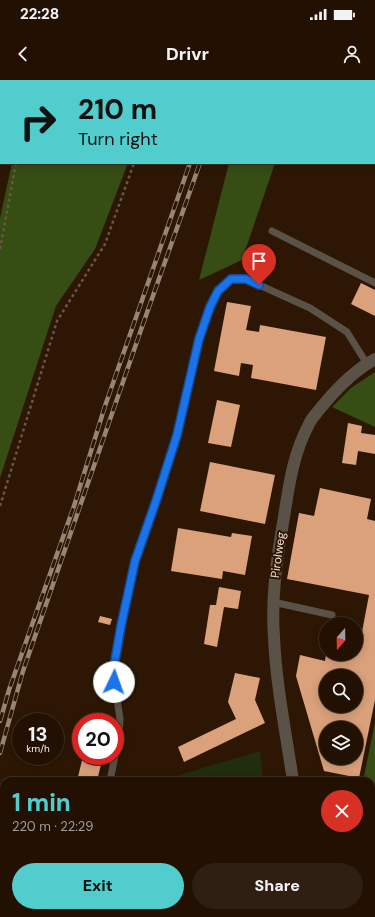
<!DOCTYPE html>
<html lang="en">
<head>
<meta charset="utf-8">
<style>
	:root { --surface:#221103; --page:#2e1f12; --text:#f1f3f6; --muted:#a29d9a; --line:#3f3125; --accent:#52cdcd }
	body { margin:0; font-family:"DM Sans",sans-serif; background:var(--page); color:var(--text); height:100vh; display:flex; flex-direction:column; font-size:15px; white-space:nowrap }
	* { box-sizing:border-box; margin:0 }
	p { font-size:13px; color:var(--muted) }
	.icon { flex:none; width:22px; height:22px; fill:none; stroke:currentColor; stroke-width:2; stroke-linecap:round; stroke-linejoin:round }
	.map { position:relative; flex:1; overflow:hidden }
	.sheet { position:absolute; left:0px; top:697px; width:375px; height:140px; display:flex; flex-direction:column; background:var(--surface); border-radius:12px 12px 0 0; box-shadow:0 2px 10px #0003,0 0 0 1px var(--line) }
	.sheet>* { flex:none }
	.guide { position:absolute; left:0px; top:0px; width:375px; height:84px; box-shadow:0 2px 10px #0003,0 0 0 1px var(--line); background:#52cdcd; color:#111; overflow:hidden }
	.needle { width:26px; rotate:200deg }
	.fabs { position:absolute; left:319px; top:537px; display:grid; gap:8px }
	.fabs a { display:grid; place-items:center; width:44px; height:44px; border-radius:50%; background:var(--surface); box-shadow:0 2px 10px #0003,0 0 0 1px var(--line); font-size:20px }
	.speed { position:absolute; left:12px; top:633px; display:flex; gap:8px; font-size:20px; font-weight:700; text-align:center }
	.speed>* { display:grid; place-content:center; width:52px; height:52px; border-radius:50%; background:var(--surface); box-shadow:0 2px 10px #0003,0 0 0 1px var(--line); line-height:1 }
	.speed small { font-size:10px; font-weight:400 }
	.speed .limit { border:6px solid #d22; background:#fff; color:#111 }
	.pin { position:absolute; display:grid; place-items:center; width:34px; height:34px; color:#fff; margin:-41px -17px; border-radius:50% 50% 50% 0; rotate:-45deg; box-shadow:0 0 4px #0007 }
	.pin .icon { rotate:45deg }
	.me { position:absolute; width:44px; margin:-22px; rotate:3deg; stroke-linejoin:round; filter:drop-shadow(0 0 3px #0008) }
	.turn { display:flex; align-items:center; gap:14px; height:84px; padding:0 12px; font-size:18px }
	.turn .icon { width:52px; height:52px; stroke-width:2.5 }
	.turn b { display:block; font-size:28px; line-height:34px }
	.round { display:grid; place-items:center; flex:none; width:42px; height:42px; border-radius:21px; background:var(--page) }
	.head { display:flex; align-items:center; justify-content:space-between; height:68px; padding:0 12px }
	h1 { font-size:24px; font-weight:800; line-height:30px; color:var(--accent) }
	.action { display:flex; gap:8px; margin-top:auto; padding:8px 12px }
	.action a { flex:1; height:46px; border-radius:24px; background:var(--accent); color:#111; font-size:16px; font-weight:800; line-height:46px; text-align:center }
	.action a+a { background:var(--page); color:var(--text) }
	.status { display:flex; justify-content:space-between; align-items:center; height:28px; padding:0 20px; background:var(--surface); direction:ltr }
	.status svg { height:11px; fill:currentColor }
	header { display:flex; justify-content:space-between; align-items:center; height:52px; padding:0 12px; background:var(--surface); font-size:18px; font-weight:800 }
	.map>svg:first-child { display:block }
	.green { fill:#202d0e }
	.forest { fill:#364d14 }
	.building { fill:#daa17a; fill-rule:evenodd }
	.lines { fill:none; stroke-linecap:round; stroke-linejoin:round }
	.path { stroke:#6a5645; stroke-width:2.5; stroke-dasharray:3 3; stroke-linecap:butt }
	.lane { stroke:#5a5247; stroke-width:7 }
	.street { stroke:#5a5247; stroke-width:12 }
	.rail-casing { stroke:#968475; stroke-width:4.5 }
	.rail { stroke:#2d1704; stroke-width:3; stroke-dasharray:9; stroke-linecap:butt }
	.route-casing { stroke:#114b97; stroke-width:10 }
	.route { stroke:#1a73e8; stroke-width:7 }
	.labels { text-anchor:middle; dominant-baseline:central; stroke-width:4; stroke-linejoin:round; paint-order:stroke }
	.street-label { font-size:12px; fill:#eedfd3; stroke:#2d1704 }
</style>
</head>
<body>
<div class="status"><b>22:28</b><svg viewBox="0 0 49 12"><path d="M0 12V9h3v3zM5 12V6h3v6zM10 12V3h3v9zM15 12V0h3v12zM26 1h20v11H26zM47 4h2v5h-2z"/></svg></div>
<header><svg class="icon" aria-label="back" viewBox="0 0 24 24"><path d="M15 5l-7 7 7 7"/></svg>Drivr<svg class="icon" aria-label="person" viewBox="0 0 24 24"><circle cx="12" cy="8" r="4"/><path d="M4 21q1-7 8-7t8 7"/></svg></header>
<div class="map">
<svg width="375" height="837" viewBox="0 0 375 837">
	<rect width="100%" height="100%" fill="#2d1704"/>
	<g class="green">
		<polygon points="260,671 263,701 167,701 169,698"/>
		<polygon points="125,833 252,833 252,837 127,837"/>
	</g>
	<g class="forest">
		<polygon points="29,0 155,0 29,1"/>
		<polygon points="12,83 128,83 95,169 56,226 0,398 0,138"/>
		<polygon points="229,83 275,83 242,180 199,200"/>
		<polygon points="375,292 375,347 332,327 351,308"/>
		<polygon points="375,642 375,772 371,784 371,701 363,701"/>
		<polygon points="303,833 354,833 353,837 302,837"/>
	</g>
	<g class="building">
		<polygon points="361,203 375,210 375,236 351,224"/>
		<polygon points="227,222 251,226 246,250 259,252 260,245 326,257 316,310 251,298 253,285 241,283 239,296 214,291"/>
		<polygon points="217,320 240,325 231,367 208,363"/>
		<polygon points="348,343 362,346 361,353 375,355 375,374 358,371 356,385 342,383"/>
		<polygon points="210,382 275,395 265,444 200,431"/>
		<path d="M 320,408 L 371,419 L 367,439 L 375,441 L 375,620 L 359,698 L 324,691 L 296,596 L 300,575 L 325,581 L 326,574 L 356,574 L 356,572 L 358,573 L 369,515 L 287,499 L 299,433 L 314,436 ZM 326,596 L 356,596 L 356,626 L 326,626 ZM 326,648 L 356,648 L 356,678 L 326,678 Z"/>
		<polygon points="178,448 231,457 232,453 252,456 245,495 223,491 222,499 171,491"/>
		<polygon points="219,507 241,511 238,529 224,527 217,567 204,564 210,525 216,525"/>
		<polygon points="100,536 112,539 110,545 98,542"/>
		<polygon points="235,593 260,598 255,620 265,643 184,682 178,667 236,639 228,622"/>
		<polygon points="83,676 103,676 97,701 77,701"/>
	</g>
	<g class="lines">
		<g class="path">
			<polyline points="57,1 57,0"/>
			<polyline points="162,1 163,0"/>
			<polyline points="0,67 1,67"/>
			<polyline points="0,169 16,83"/>
			<polyline points="0,426 57,241 105,164 134,83"/>
		</g>
		<g class="lane">
			<polyline points="272,151 375,203"/>
			<polyline points="273,522 332,535"/>
			<polyline points="115,676 119,655 120,639 113,592 124,530 135,481 156,421 177,355 199,259 210,227 218,211 231,199 246,199 310,228 347,252 367,284"/>
			<polyline points="110,701 115,676"/>
			<polyline points="113,833 114,837"/>
		</g>
		<g class="street">
			<path d="M 293,701 C 286,653 276,605 274,557 C 271,517 277,477 284,437 C 289,405 293,374 309,344 C 311,339 316,334 319,330 C 335,310 353,291 375,279"/>
			<polyline points="294,837 294,833"/>
		</g>
		<g class="rail-casing">
			<g id="rail">
				<polyline points="218,1 219,0"/>
				<polyline points="228,1 229,0"/>
				<polyline points="0,641 9,610 74,426 105,326 190,83"/>
				<polyline points="0,673 23,591 143,244 200,83"/>
				<polyline points="371,823 375,812"/>
				<polyline points="366,837 367,833"/>
			</g>
		</g>
		<use href="#rail" class="rail"/>
	</g>
	<g class="lines">
		<g class="route-casing">
			<polyline id="route" points="114,602 113,592 121,546 135,481 156,421 177,355 199,259 210,227 218,211 231,199 246,199 259,205"/>
		</g>
		<use href="#route" class="route"/>
	</g>
	<g class="labels">
		<g class="street-label">
			<text transform="translate(278 475) rotate(-82)">Pirolweg</text>
		</g>
	</g>
</svg>
<div class="fabs">
<a><svg class="needle" viewBox="-14 -14 28 28"><path d="M0-13l5 13h-10z" fill="#e53935"/><path d="M0 13l5-13h-10z" fill="#a29d9a"/></svg></a>
<a><svg class="icon" aria-label="search" viewBox="0 0 24 24"><circle cx="10" cy="10" r="6"/><path d="M15 15l6 6"/></svg></a>
<a><svg class="icon" aria-label="layers" viewBox="0 0 24 24"><path d="M12 4l9 5-9 5-9-5zM3 14l9 5 9-5"/></svg></a>
</div>
<div class="speed"><div>13<small>km/h</small></div><div class="limit">20</div></div>
<div class="pin" style="left:259px;top:205px;background:#d93025"><svg class="icon" aria-label="arrive" viewBox="0 0 24 24"><path d="M6 21V4h12l-3 4 3 4H6"/></svg></div>
<svg class="me" style="left:114px;top:602px" viewBox="-20 -20 40 40"><circle r="19" fill="#fff"/><path d="M0-13L10 11 0 6-10 11z" fill="#1a73e8"/></svg>
<div class="guide">
<div class="turn"><svg class="icon" aria-label="right" viewBox="0 0 24 24"><path d="M7 20v-9h11M14 6l5 5-5 5"/></svg><div><b>210 m</b>Turn right</div></div>
</div>
<section class="sheet">
<div class="head"><div><h1>1 min</h1><p>220 m · 22:29</p></div><a class="round" style="background:#d93025;color:#fff"><svg class="icon" aria-label="close" viewBox="0 0 24 24"><path d="M6 6l12 12M18 6L6 18"/></svg></a></div>
<div class="action"><a>Exit</a><a>Share</a></div>
</section>
</div>
</body>
</html>
